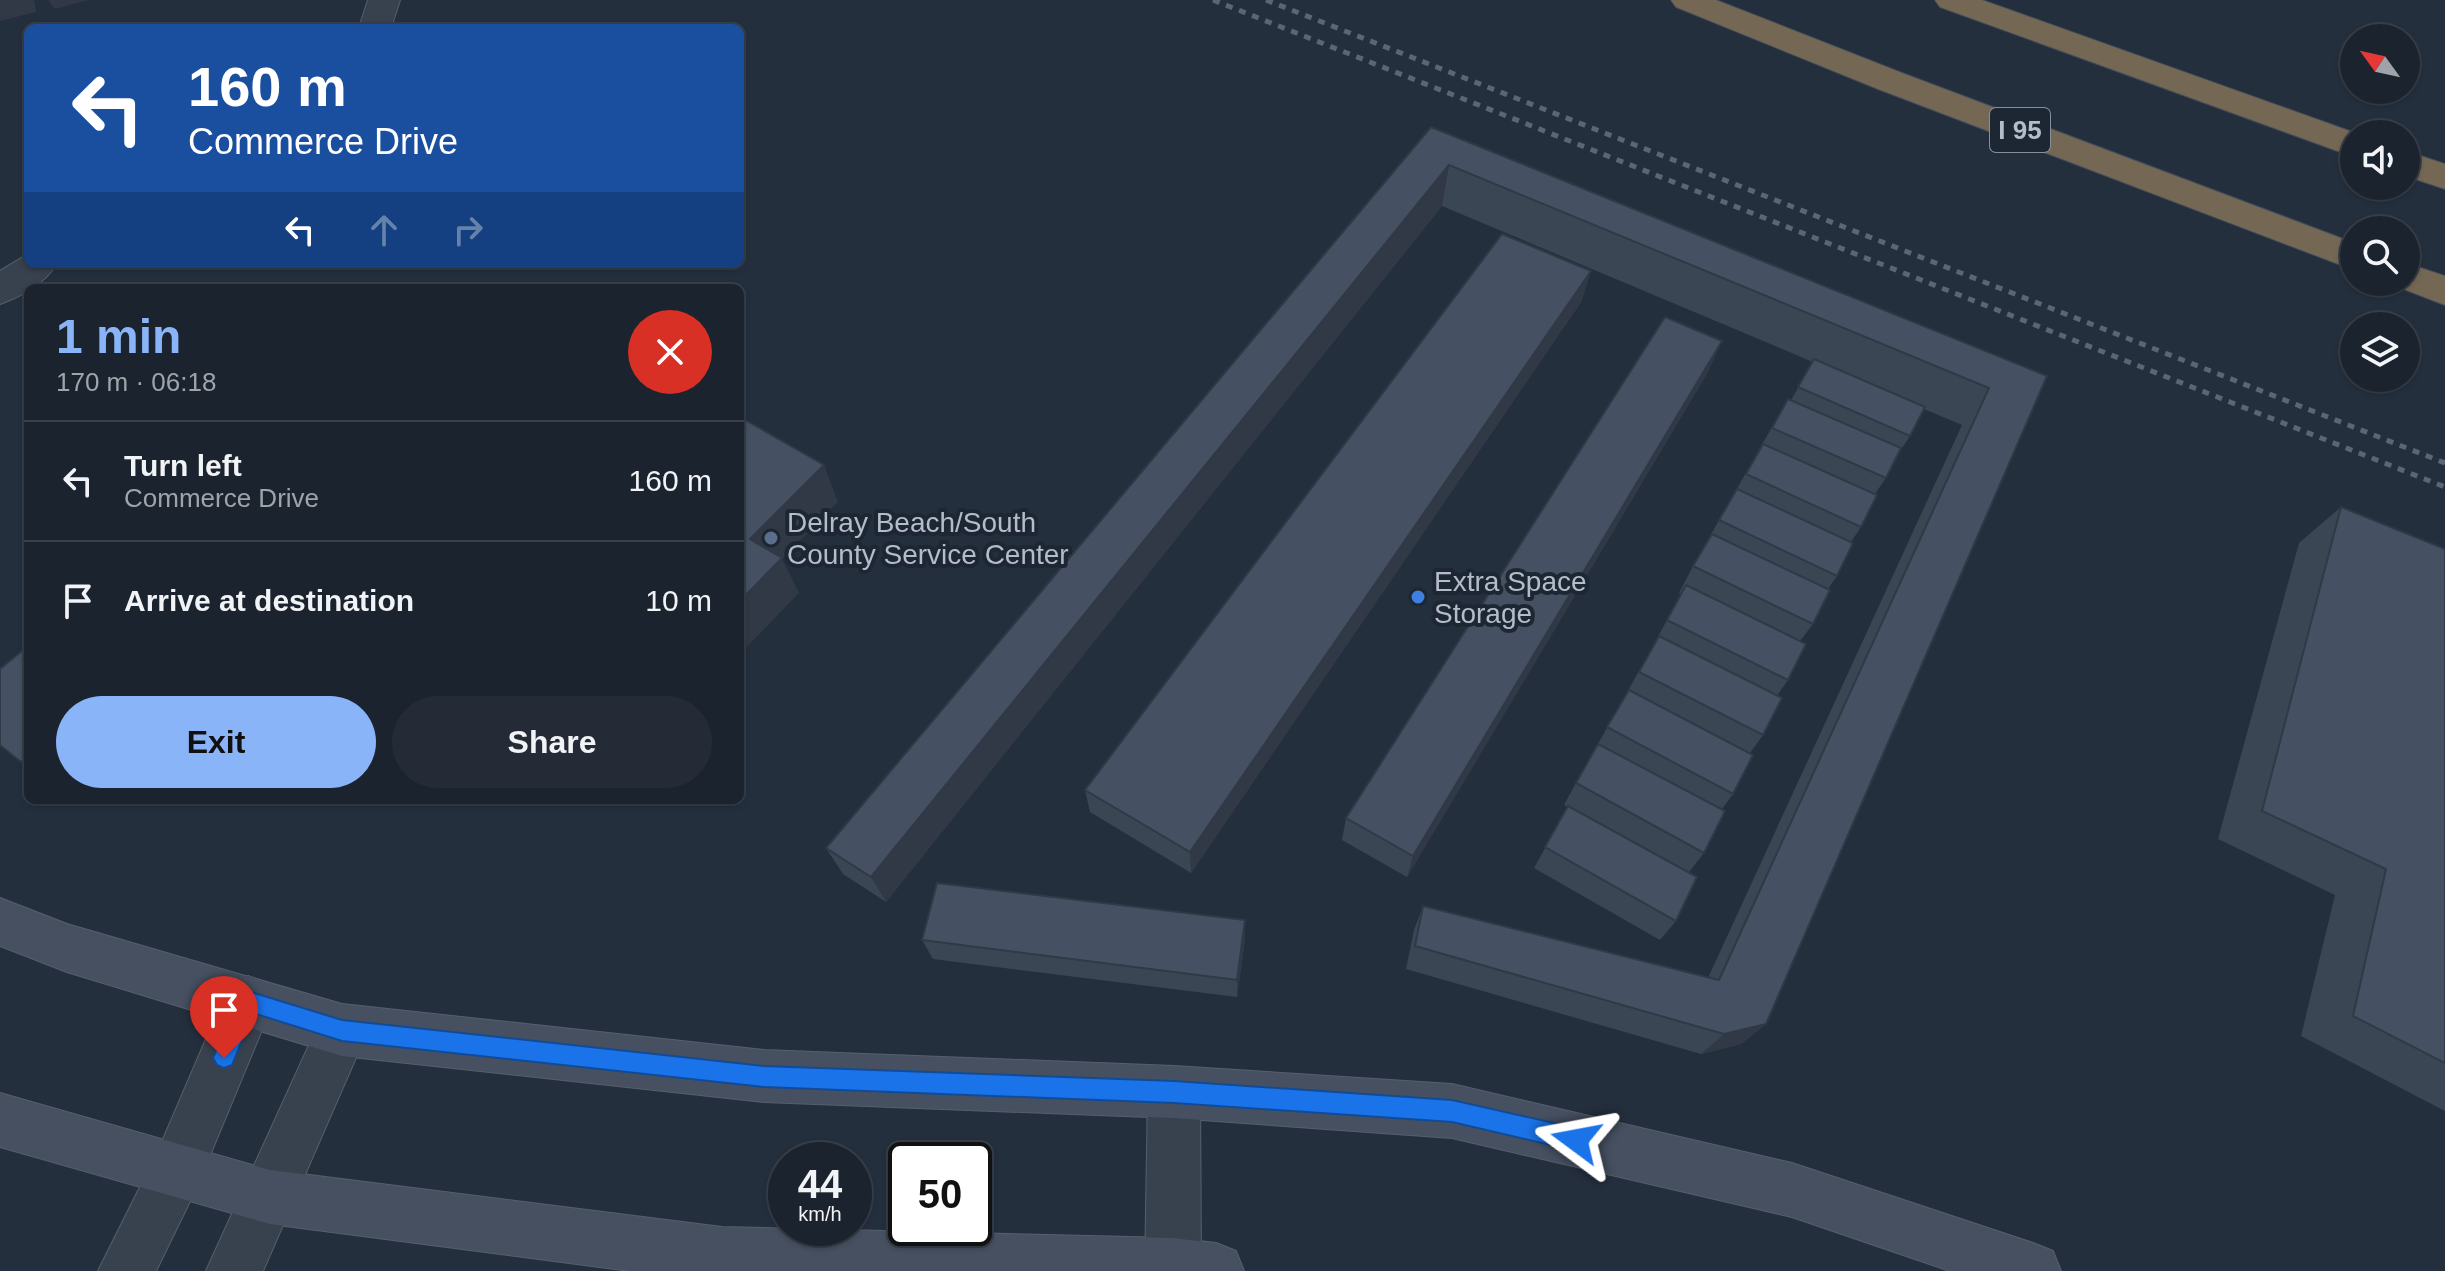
<!DOCTYPE html>
<html lang="en">
<head>
<meta charset="utf-8">
<style>
	:root { --surface:#1b232e; --page:#242b36; --text:#f1f3f6; --muted:#a0a4aa; --line:#39404a; --accent:#8ab4f8 }
	body { margin:0; font-family:Helvetica,sans-serif; background:var(--page); color:var(--text); height:100vh; display:flex; flex-direction:column; font-size:30px; white-space:nowrap }
	* { box-sizing:border-box; margin:0 }
	p { font-size:26px; color:var(--muted) }
	.icon { flex:none; width:44px; height:44px; fill:none; stroke:currentColor; stroke-width:2; stroke-linecap:round; stroke-linejoin:round }
	.map { position:relative; flex:1; overflow:hidden }
	.panel { position:absolute; left:24px; top:284px; width:720px; height:520px; display:flex; flex-direction:column; background:var(--surface); border-radius:12px; box-shadow:0 2px 6px #0004,0 0 0 2px var(--line) }
	.panel>* { flex:none }
	.top-card { position:absolute; left:24px; top:24px; width:720px; height:244px; border-radius:12px; box-shadow:0 2px 6px #0004,0 0 0 2px var(--line); background:#1a4fa0; color:#fff; overflow:hidden }
	.needle { width:52px; rotate:303deg }
	.fabs { position:absolute; left:2340px; top:24px; display:grid; gap:16px }
	.fabs a { display:grid; place-items:center; width:80px; height:80px; border-radius:50%; background:var(--surface); box-shadow:0 2px 6px #0004,0 0 0 2px var(--line); font-size:40px }
	.speed { position:absolute; left:768px; top:1142px; display:flex; gap:16px; font-size:40px; font-weight:700; text-align:center }
	.speed>* { display:grid; place-content:center; width:104px; height:104px; border-radius:50%; background:var(--surface); box-shadow:0 2px 6px #0004,0 0 0 2px var(--line); line-height:1 }
	.speed small { font-size:20px; font-weight:400 }
	.speed .limit { border:4px solid #111; border-radius:12px; background:#fff; color:#111 }
	.pin { position:absolute; display:grid; place-items:center; width:68px; height:68px; color:#fff; margin:-82px -34px; border-radius:50% 50% 50% 0; rotate:-45deg; box-shadow:0 0 8px #0007 }
	.pin .icon { rotate:45deg }
	.me { position:absolute; width:88px; margin:-44px; rotate:283deg; stroke-linejoin:round; filter:drop-shadow(0 0 6px #0008) }
	.turn { display:flex; align-items:center; gap:28px; height:168px; padding:0 32px; font-size:36px }
	.turn .icon { width:104px; height:104px; stroke-width:2.5 }
	.turn b { display:block; font-size:56px; line-height:68px }
	.lanes { display:flex; align-items:center; height:76px; padding:0 32px; background:#0003; justify-content:center; gap:40px; direction:ltr }
	.lanes .off { opacity:.35 }
	.round { display:grid; place-items:center; flex:none; width:84px; height:84px; border-radius:42px; background:var(--page) }
	.overview { display:flex; align-items:center; justify-content:space-between; height:136px; padding:0 32px }
	h1 { font-size:48px; font-weight:800; line-height:60px; color:var(--accent) }
	.primary-button { display:flex; gap:16px; margin-top:auto; padding:16px 32px }
	.primary-button a { flex:1; height:92px; border-radius:48px; background:var(--accent); color:#111; font-size:32px; font-weight:800; line-height:92px; text-align:center }
	.primary-button a+a { background:var(--page); color:var(--text) }
	ul { padding:0; list-style:none }
	li { display:flex; align-items:center; gap:24px; height:120px; padding:0 32px; border-top:2px solid var(--line) }
	li div { flex:1 }
	li b { display:block; font-size:30px }
	li em { font-style:normal }
	.map>svg:first-child { display:block }
	.lines { fill:none; stroke-linecap:round; stroke-linejoin:round }
	.street-casing { stroke:#565f6c; stroke-width:2 }
	.secondary-casing { stroke:#565f6c; stroke-width:2 }
	.highway-casing { stroke:#434c59; stroke-width:2 }
	.street { fill:#38414e; fill-rule:evenodd }
	.secondary { fill:#465061; fill-rule:evenodd }
	.highway { fill:#746855; fill-rule:evenodd }
	.rail { stroke:#5a6575; stroke-width:5; stroke-dasharray:7 7; stroke-linecap:butt }
	.wall { fill:#3b4654 }
	.shaded-wall { fill:#303945 }
	.building { fill:#455162; stroke:#303945; stroke-width:2 }
	.route { fill:#1a73e8; stroke:#114b97; stroke-width:2 }
	.service-dot { fill:#5c6f8a; stroke:#1d2633; stroke-width:3 }
	.shop-dot { fill:#3f7fe0; stroke:#1d2633; stroke-width:3 }
	.labels { text-anchor:middle; dominant-baseline:central; stroke-width:8; stroke-linejoin:round; paint-order:stroke }
	.shield { fill:#1d2633; stroke:#878f9c; stroke-width:2 }
	.shield-label { font-size:26px; font-weight:bold; fill:#b4bcc9 }
	.poi-label { font-size:28px; fill:#b4bcc9; stroke:#1d2633; text-anchor:start }
</style>
</head>
<body>
<div class="map">
<svg width="2445" height="1271" viewBox="0 0 2445 1271">
	<rect width="100%" height="100%" fill="#242f3e"/>
	<g class="lines">
		<g class="street-casing">
			<g id="street">
				<polygon points="368,0 400,0 391,28 359,28"/>
				<path d="M 28,254 L 28,264 L 56,264 C 46,283 20,297 0,304 L 0,271 Z"/>
				<polygon points="248,976 266,983 274,1001 196,1189 156,1271 98,1271 158,1151 230,983"/>
				<polygon points="342,1004 360,1012 368,1030 263,1271 206,1271 324,1012"/>
				<polygon points="1174,1066 1193,1073 1200,1092 1201,1271 1145,1271 1148,1092 1155,1073"/>
			</g>
		</g>
		<g class="secondary-casing">
			<g id="secondary">
				<polygon points="0,898 67,924 342,1004 764,1050 1174,1066 1452,1084 1792,1163 2033,1243 2053,1251 2061,1271 1950,1271 1792,1217 1452,1138 1174,1118 764,1102 342,1056 67,972 0,946"/>
				<polygon points="0,1093 270,1170 722,1227 1172,1238 1216,1243 1236,1251 1244,1271 630,1271 270,1224 0,1147"/>
			</g>
		</g>
		<g class="highway-casing">
			<g id="highway">
				<polygon points="1671,0 1716,0 1902,73 2354,243 2354,270 1878,89 1676,7"/>
				<polygon points="1935,0 1982,0 2358,134 2354,134 2354,157 1940,7"/>
				<polygon points="2406,151 2445,164 2445,189 2406,176"/>
				<polygon points="2406,263 2445,276 2445,305 2393,285 2391,282 2406,282"/>
			</g>
		</g>
		<use href="#street" class="street"/>
		<use href="#secondary" class="secondary"/>
		<use href="#highway" class="highway"/>
		<g class="rail">
			<polyline points="1213,0 2445,487"/>
			<polyline points="1266,0 2445,463"/>
		</g>
	</g>
	<g class="wall">
		<polygon points="1431,127 2047,376 1766,1024 1741,1044 1701,1054 1406,969 1414,930 1423,906 1708,978 1962,425 1924,409 1910,436 1896,457 1886,478 1875,494 1861,527 1851,542 1837,576 1828,589 1813,624 1800,641 1788,680 1777,696 1763,735 1750,753 1733,794 1722,809 1704,853 1689,872 1676,921 1660,940 1534,868 1568,807 1564,805 1576,783 1653,646 1681,594 1679,593 1693,566 1788,399 1791,400 1813,362 1442,206 886,902 843,874 826,848"/>
		<polygon points="1591,271 1581,302 1191,873 1090,812 1085,790"/>
		<polygon points="1708,372 1407,877 1342,840 1346,818"/>
		<polygon points="2341,507 2445,549 2445,1111 2301,1036 2335,895 2218,839 2299,543"/>
		<polygon points="1245,939 1237,997 933,959 922,940"/>
	</g>
	<g class="shaded-wall">
		<polygon points="0,0 34,0 36,12 0,21"/>
		<polygon points="48,0 88,0 55,9"/>
		<polygon points="1449,165 1442,206 886,902 871,877"/>
		<polygon points="1591,271 1581,302 1191,873 1190,852"/>
		<polygon points="1722,341 1708,372 1407,877 1413,856"/>
		<polygon points="824,465 838,502 782,559 799,593 740,654 740,601 750,539"/>
		<polygon points="28,756 28,766 21,762"/>
		<polygon points="1245,920 1245,939 1237,997 1237,980"/>
		<polygon points="1766,1024 1741,1044 1701,1054 1724,1034"/>
	</g>
	<g class="building">
		<polygon points="1431,127 2047,376 1766,1024 1724,1034 1415,946 1423,906 1719,980 1989,388 1449,165 871,877 826,848"/>
		<polygon points="1502,234 1591,271 1190,852 1085,790"/>
		<polygon points="1665,317 1722,341 1413,856 1346,818"/>
		<polygon points="1814,359 1925,407 1910,436 1798,387"/>
		<polygon points="1788,399 1901,448 1886,478 1772,428"/>
		<polygon points="740,417 824,465 750,539 782,558 740,601"/>
		<polygon points="1763,444 1877,495 1861,527 1746,474"/>
		<polygon points="1737,489 1853,543 1837,576 1719,520"/>
		<polygon points="2341,507 2445,549 2445,1063 2353,1016 2386,869 2262,811"/>
		<polygon points="1712,534 1830,590 1813,624 1693,566"/>
		<polygon points="1686,585 1806,644 1788,680 1667,620"/>
		<polygon points="1659,636 1782,698 1763,735 1639,672"/>
		<polygon points="28,646 28,756 21,762 0,745 0,669"/>
		<polygon points="1629,690 1753,755 1733,794 1607,727"/>
		<polygon points="1598,744 1725,811 1704,853 1576,783"/>
		<polygon points="1568,806 1697,877 1676,921 1545,847"/>
		<polygon points="937,883 1245,920 1237,980 922,940"/>
	</g>
	<polygon class="route" points="248,991 342,1020 764,1066 1174,1081 1452,1100 1576,1128 1583,1132 1587,1140 1583,1147 1576,1151 1452,1122 1174,1103 764,1087 342,1041 253,1013 232,1065 224,1068 217,1065 213,1058 240,994"/>
	<circle class="service-dot" cx="771" cy="538" r="8"/>
	<circle class="shop-dot" cx="1418" cy="597" r="8"/>
	<g class="labels">
		<rect class="shield" x="1990" y="108" width="60" height="44" rx="6"/>
		<g class="shield-label">
			<text x="2020" y="130">I 95</text>
		</g>
		<g class="poi-label">
			<text x="787" y="522">Delray Beach/South<tspan x="787" dy="32">County Service Center</tspan></text>
			<text x="1434" y="581">Extra Space<tspan x="1434" dy="32">Storage</tspan></text>
		</g>
	</g>
</svg>
<div class="fabs">
<a><svg class="needle" viewBox="-14 -14 28 28"><path d="M0-13l5 13h-10z" fill="#e53935"/><path d="M0 13l5-13h-10z" fill="#a0a4aa"/></svg></a>
<a><svg class="icon" aria-label="sound" viewBox="0 0 24 24"><path d="M4 9h4l5-4v14l-5-4H4zM17 9q2 3 0 6"/></svg></a>
<a><svg class="icon" aria-label="search" viewBox="0 0 24 24"><circle cx="10" cy="10" r="6"/><path d="M15 15l6 6"/></svg></a>
<a><svg class="icon" aria-label="layers" viewBox="0 0 24 24"><path d="M12 4l9 5-9 5-9-5zM3 14l9 5 9-5"/></svg></a>
</div>
<div class="speed"><div>44<small>km/h</small></div><div class="limit">50</div></div>
<div class="pin" style="left:224px;top:1058px;background:#d93025"><svg class="icon" aria-label="arrive" viewBox="0 0 24 24"><path d="M6 21V4h12l-3 4 3 4H6"/></svg></div>
<svg class="me" style="left:1576px;top:1140px" viewBox="-20 -20 40 40"><path d="M0-17L14 15 0 8-14 15z" fill="#1a73e8" stroke="#fff" stroke-width="4"/></svg>
<div class="top-card">
<div class="turn"><svg class="icon" aria-label="left" viewBox="0 0 24 24"><path d="M17 20v-9H6M10 6l-5 5 5 5"/></svg><div><b>160 m</b>Commerce Drive</div></div>
<div class="lanes"><svg class="icon" aria-label="left" viewBox="0 0 24 24"><path d="M17 20v-9H6M10 6l-5 5 5 5"/></svg><svg class="icon off" aria-label="ahead" viewBox="0 0 24 24"><path d="M12 20V5M6 11l6-6 6 6"/></svg><svg class="icon off" aria-label="right" viewBox="0 0 24 24"><path d="M7 20v-9h11M14 6l5 5-5 5"/></svg></div>
</div>
<section class="panel">
<div class="overview"><div><h1>1 min</h1><p>170 m · 06:18</p></div><a class="round" style="background:#d93025;color:#fff"><svg class="icon" aria-label="close" viewBox="0 0 24 24"><path d="M6 6l12 12M18 6L6 18"/></svg></a></div>
<ul>
<li><svg class="icon" aria-label="left" viewBox="0 0 24 24"><path d="M17 20v-9H6M10 6l-5 5 5 5"/></svg><div><b>Turn left</b><p>Commerce Drive</p></div><em>160 m</em></li>
<li><svg class="icon" aria-label="arrive" viewBox="0 0 24 24"><path d="M6 21V4h12l-3 4 3 4H6"/></svg><div><b>Arrive at destination</b></div><em>10 m</em></li>
</ul>
<div class="primary-button"><a>Exit</a><a>Share</a></div>
</section>
</div>
</body>
</html>
